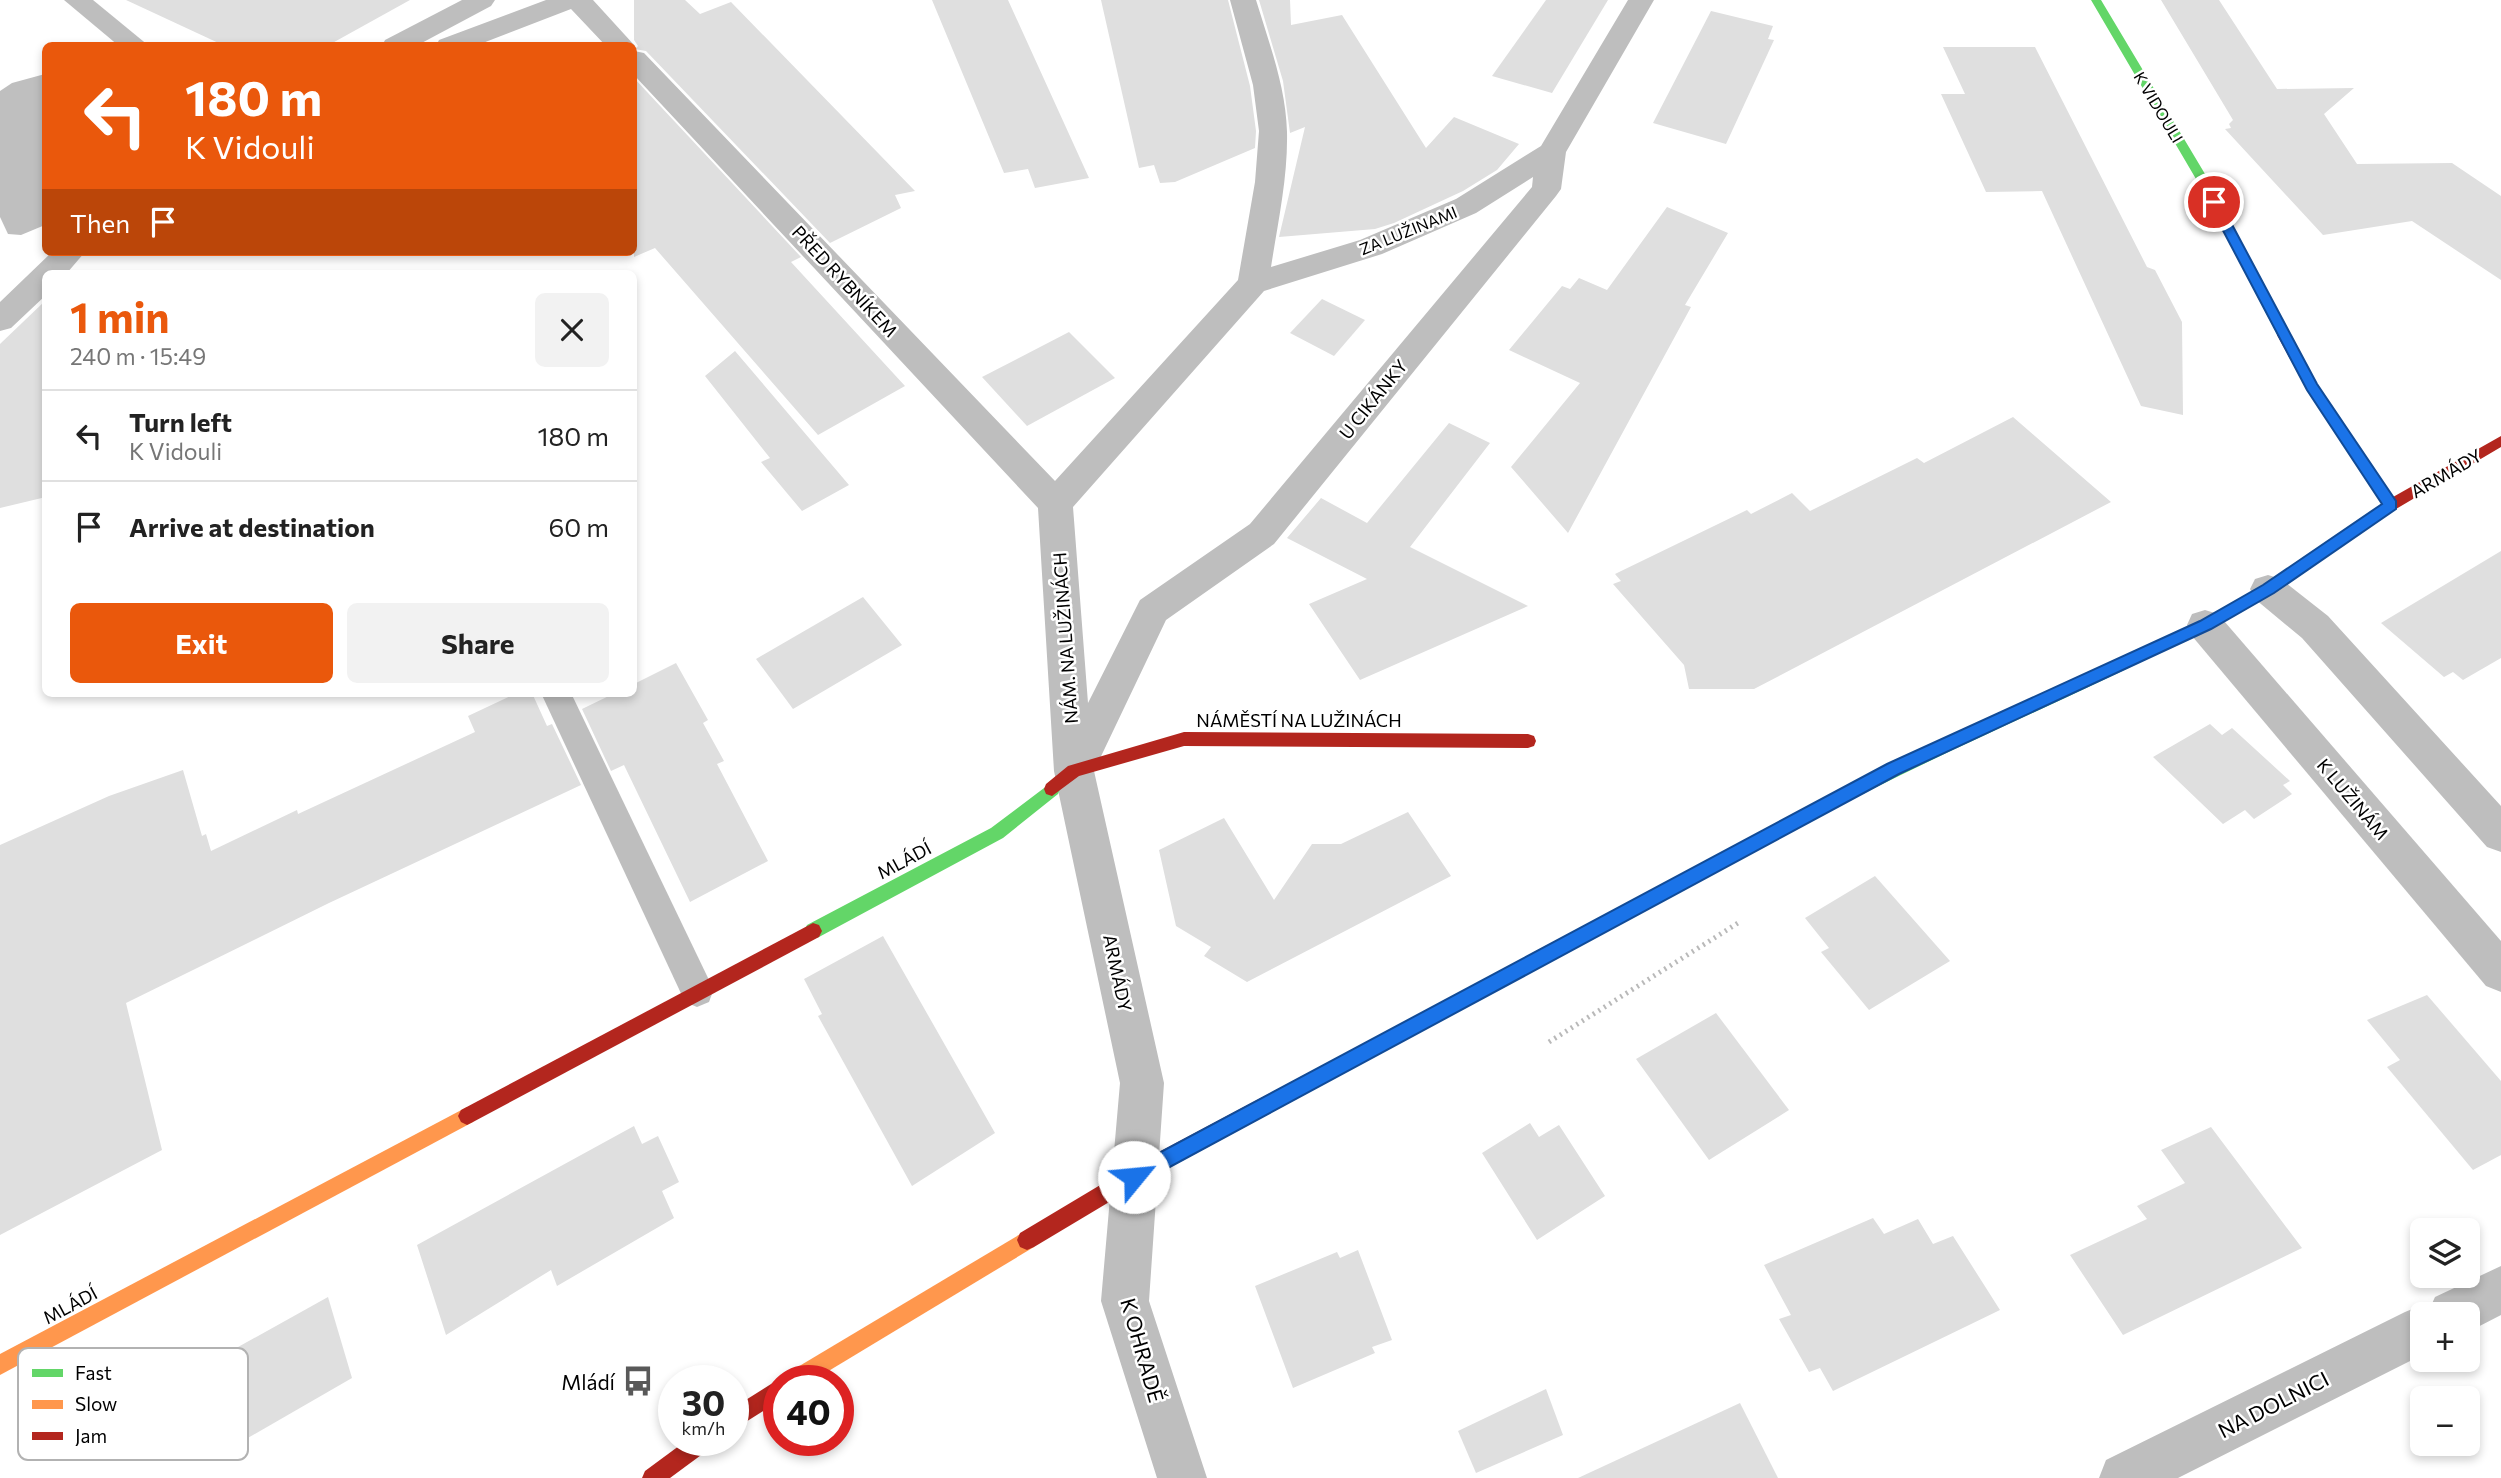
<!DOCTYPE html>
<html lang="en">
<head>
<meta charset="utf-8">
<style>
	:root { --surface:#fff; --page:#f2f2f2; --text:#222; --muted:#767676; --line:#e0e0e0; --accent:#ea580c }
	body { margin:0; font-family:Commissioner,sans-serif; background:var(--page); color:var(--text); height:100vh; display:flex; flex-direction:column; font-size:26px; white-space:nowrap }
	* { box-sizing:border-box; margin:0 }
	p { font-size:23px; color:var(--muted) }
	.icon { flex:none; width:38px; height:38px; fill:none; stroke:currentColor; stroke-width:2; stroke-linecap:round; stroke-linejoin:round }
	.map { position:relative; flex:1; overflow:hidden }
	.sheet { position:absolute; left:42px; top:270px; width:595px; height:427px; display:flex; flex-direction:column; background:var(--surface); border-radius:10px; box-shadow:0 4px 10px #0003 }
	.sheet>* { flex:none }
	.banner { position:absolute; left:42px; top:42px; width:595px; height:214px; border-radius:10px; box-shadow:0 4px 10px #0003; background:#ea580c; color:#fff; overflow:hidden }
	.controls { position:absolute; left:2410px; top:1218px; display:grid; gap:14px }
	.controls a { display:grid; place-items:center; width:70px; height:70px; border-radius:10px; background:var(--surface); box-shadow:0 4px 10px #0003; font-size:35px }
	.speed { position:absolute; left:658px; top:1365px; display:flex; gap:14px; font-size:35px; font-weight:700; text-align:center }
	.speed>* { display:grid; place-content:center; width:91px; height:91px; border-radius:50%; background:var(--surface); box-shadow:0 4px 10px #0003; line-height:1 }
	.speed small { font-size:18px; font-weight:400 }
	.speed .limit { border:10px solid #d22; background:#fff; color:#111 }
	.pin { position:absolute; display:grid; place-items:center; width:60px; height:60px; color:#fff; margin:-30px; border:4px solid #fff; border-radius:50%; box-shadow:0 2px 7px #0007 }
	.me { position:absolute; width:77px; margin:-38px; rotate:62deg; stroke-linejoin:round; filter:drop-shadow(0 0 5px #0008) }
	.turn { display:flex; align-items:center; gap:24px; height:147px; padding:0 28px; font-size:32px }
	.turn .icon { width:91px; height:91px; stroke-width:2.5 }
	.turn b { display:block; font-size:49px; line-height:60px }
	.then { display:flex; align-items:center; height:66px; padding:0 28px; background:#0003; gap:14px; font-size:26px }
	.round { display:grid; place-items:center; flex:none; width:74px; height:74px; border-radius:10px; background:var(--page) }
	.headline { display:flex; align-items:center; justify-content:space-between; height:119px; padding:0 28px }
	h1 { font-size:42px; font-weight:700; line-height:52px; color:var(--accent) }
	.button { display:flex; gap:14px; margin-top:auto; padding:14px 28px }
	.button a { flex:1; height:80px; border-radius:10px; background:var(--accent); color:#fff; font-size:28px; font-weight:700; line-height:80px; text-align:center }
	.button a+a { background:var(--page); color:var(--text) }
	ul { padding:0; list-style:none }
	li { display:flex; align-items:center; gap:21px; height:91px; padding:0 28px; border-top:2px solid var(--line) }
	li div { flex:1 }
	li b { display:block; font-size:26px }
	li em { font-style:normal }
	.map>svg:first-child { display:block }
	.water { fill:#bfbfbf }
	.building { fill:#dfdfdf }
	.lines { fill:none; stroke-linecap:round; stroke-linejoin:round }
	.path { stroke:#b9b9b9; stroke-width:5; stroke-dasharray:2 4.5; stroke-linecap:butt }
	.lane { fill:#bebebe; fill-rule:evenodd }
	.street { fill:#bebebe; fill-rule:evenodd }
	.fast { fill:#63d668; fill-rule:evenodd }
	.slow { fill:#ff974d; fill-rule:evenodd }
	.jam { fill:#b3261e; fill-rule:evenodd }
	.route { fill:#1a73e8; stroke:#114b97; stroke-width:2 }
	.labels { text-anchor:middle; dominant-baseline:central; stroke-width:5; stroke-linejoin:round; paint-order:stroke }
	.far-street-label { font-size:16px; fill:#000; stroke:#fff }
	.street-label { font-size:18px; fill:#000; stroke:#fff }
	.near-street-label { font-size:21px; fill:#000; stroke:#fff }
	.near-poi-label { font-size:21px; fill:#000; stroke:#fff; text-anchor:end }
	.key { fill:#fff; stroke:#b2b2b2; stroke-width:2 }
	.key-label { font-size:19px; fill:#000 }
</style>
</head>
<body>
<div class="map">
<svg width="2501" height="1478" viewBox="0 0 2501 1478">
	<rect width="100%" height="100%" fill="#fff"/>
	<polygon class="water" points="45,74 45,225 21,235 8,234 0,217 0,91 12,83"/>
	<g class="building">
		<polygon points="126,0 410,0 327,46 225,46"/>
		<polygon points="634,0 685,0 700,14 731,2 915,191 895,195 901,208 830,243 646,51 635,49 638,46 634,40"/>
		<polygon points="932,0 1008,0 1089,178 1035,188 1028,169 1004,173"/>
		<polygon points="1101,0 1228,0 1250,86 1256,131 1255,148 1175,182 1160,183 1154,165 1139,168"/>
		<polygon points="1259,0 1290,0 1291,25 1342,15 1426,148 1454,117 1519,144 1497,170 1463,191 1394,223 1375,229 1279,237 1305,127 1290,133 1283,81"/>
		<polygon points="1546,0 1608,0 1552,93 1492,76"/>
		<polygon points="2161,0 2219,0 2277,89 2354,88 2324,114 2357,164 2452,163 2501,196 2501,280 2412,221 2323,235 2225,129 2231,128 2229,124 2233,120"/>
		<polygon points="1711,11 1773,26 1768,39 1774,40 1726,144 1653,123"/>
		<polygon points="1943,47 2035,47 2147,267 2155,270 2182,322 2183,415 2141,406 2042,191 1986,192 1941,94 1965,94"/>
		<polygon points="634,78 801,257 791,262 905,386 818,435 655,248 634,257"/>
		<polygon points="1667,207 1728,233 1685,305 1691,307 1568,533 1511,467 1580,383 1509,350 1562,286 1570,289 1579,278 1607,290"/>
		<polygon points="1322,299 1365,320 1334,356 1290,333"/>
		<polygon points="46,300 46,497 0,508 0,344"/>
		<polygon points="1069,332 1115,378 1027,426 982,377"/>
		<polygon points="735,351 849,485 802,511 761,462 770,458 705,376"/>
		<polygon points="2013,417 2111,502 1754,689 1689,689 1684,665 1613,584 1621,581 1615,574 1747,510 1751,514 1792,493 1810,511 1917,458 1924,463"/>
		<polygon points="1449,423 1490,443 1410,547 1528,606 1360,680 1309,604 1367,579 1287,538 1321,498 1367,523"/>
		<polygon points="2501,551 2501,658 2463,680 2453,672 2444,677 2381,623"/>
		<polygon points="863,597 902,645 793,709 756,659"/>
		<polygon points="676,663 708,720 703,723 724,761 717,764 768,861 690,902 624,765 611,771 582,709 615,693 634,693 634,684"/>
		<polygon points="517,693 532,693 547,726 552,724 581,785 329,903 126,1003 162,1150 0,1235 0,845 109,796 183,770 202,836 206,834 211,851 297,810 298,814 475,732 468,716"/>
		<polygon points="2210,724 2222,735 2232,728 2290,781 2283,785 2292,794 2254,819 2245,810 2223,824 2153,757"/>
		<polygon points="1408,812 1451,876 1247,982 1204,956 1211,947 1176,926 1159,850 1224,818 1274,900 1312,844 1341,844"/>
		<polygon points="1875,876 1950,961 1869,1010 1821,952 1829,948 1805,918"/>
		<polygon points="883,936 995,1133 912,1186 818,1016 822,1014 804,979"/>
		<polygon points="2427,995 2501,1081 2501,1155 2473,1170 2387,1067 2400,1060 2367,1020"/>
		<polygon points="1716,1013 1789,1110 1709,1160 1636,1059"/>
		<polygon points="1530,1123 1539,1137 1559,1125 1605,1196 1537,1240 1482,1153"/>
		<polygon points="634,1126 642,1144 658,1136 679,1182 662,1191 674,1218 557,1286 551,1270 446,1335 417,1245"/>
		<polygon points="2211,1127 2302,1248 2123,1335 2070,1255 2147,1219 2137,1206 2185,1183 2161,1150"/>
		<polygon points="1873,1218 1884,1234 1918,1219 1933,1244 1953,1236 2000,1310 1833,1391 1820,1368 1809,1372 1779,1319 1791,1315 1764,1265"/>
		<polygon points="1358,1250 1392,1340 1372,1347 1375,1353 1293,1388 1255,1286 1337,1252 1340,1258"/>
		<polygon points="328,1297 352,1378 215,1457 195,1371"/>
		<polygon points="1546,1389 1563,1435 1476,1473 1458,1431"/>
		<polygon points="1740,1403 1778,1478 1578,1478"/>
	</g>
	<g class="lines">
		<polyline class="path" points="1549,1042 1738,923"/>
		<polygon class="lane" points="541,693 571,693 709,980 713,991 709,1002 697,1007 685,1002"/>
		<g class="street">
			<polygon points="64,0 93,0 149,46 119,46"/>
			<polygon points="462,0 495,0 491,6 416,46 382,46 385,40"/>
			<polygon points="546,0 593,0 635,46 606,46 571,9 475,46 436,46 439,40"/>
			<path d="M 1230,0 L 1256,0 C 1269,43 1286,87 1287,132 C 1288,177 1278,222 1271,267 L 1360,240 L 1456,199 L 1541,146 L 1628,0 L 1654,0 L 1566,152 L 1561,189 L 1556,196 L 1274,544 L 1166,620 L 1094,771 L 1164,1083 L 1149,1301 L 1207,1478 L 1157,1478 L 1101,1301 L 1120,1083 L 1054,771 L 1038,508 L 634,75 L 634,51 L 644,53 L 1055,481 L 1238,280 L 1255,182 L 1259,131 L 1253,85 ZM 1533,177 L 1532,187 L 1250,524 L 1140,600 L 1088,703 L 1073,507 L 1264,291 L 1382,254 L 1476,213 Z"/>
			<polygon points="52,252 85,252 67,273 46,273 46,295 11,328 0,331 0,302"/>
			<polygon points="2268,575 2281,579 2328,616 2501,806 2501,852 2487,847 2302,638 2255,599 2250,589 2255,579"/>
			<polygon points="2205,610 2218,614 2501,941 2501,992 2486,986 2192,636 2187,625 2192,614"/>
			<polygon points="2501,1266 2501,1315 2468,1332 2468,1314 2422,1314 2422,1355 2178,1478 2099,1478 2106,1460 2405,1312 2422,1305 2430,1308 2435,1297"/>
		</g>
		<g class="fast">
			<polygon points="2091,0 2101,0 2208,179 2291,335 2289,338 2279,338 2196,179"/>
			<path d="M 2274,579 L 2279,581 L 2281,585 L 2279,589 C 2132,675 1971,735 1821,816 L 1815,818 L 1809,816 L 1807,811 L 1809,806 L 1887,764 L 2200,621 Z"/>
			<polygon points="1052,782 1058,784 1060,789 1058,794 1003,838 819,937 813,939 807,937 804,931 807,925 991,828"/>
		</g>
		<g class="slow">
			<polygon points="1815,804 1821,806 1823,811 1821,816 1544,965 1538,967 1532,965 1529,959 1532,953"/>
			<polygon points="467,1107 473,1110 476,1116 473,1122 0,1375 0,1354"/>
			<polygon points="1027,1230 1034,1233 1037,1240 1034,1247 812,1381 783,1381 786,1374"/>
		</g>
		<g class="jam">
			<polygon points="2284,330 2289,332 2317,384 2393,497 2501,436 2501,447 2396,509 2274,591 2269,589 2267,585 2269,581 2382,504 2307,390 2277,335"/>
			<polygon points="1184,732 1528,734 1534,736 1536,741 1534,746 1528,748 1184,746 1079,776 1052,796 1046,794 1044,789 1046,784 1068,766"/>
			<polygon points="813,923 819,925 822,931 819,937 473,1122 467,1125 461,1122 458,1116 461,1110"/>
			<polygon points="1538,951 1544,953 1547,959 1544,965 1141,1183 1034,1247 1027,1250 1020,1247 1017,1240 1020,1233 1127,1169"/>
			<polygon points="779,1379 783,1381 779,1381 779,1401 733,1430 733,1408"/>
			<polygon points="687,1440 715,1440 712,1447 670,1478 642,1478 645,1471"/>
		</g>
	</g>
	<polygon class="route" points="2214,198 2220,202 2317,384 2396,501 2396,509 2274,593 2211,629 1899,774 1140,1183 1134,1186 1127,1183 1124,1177 1127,1170 1887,764 2200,621 2263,585 2382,504 2307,390 2208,202"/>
	<defs>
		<g id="bus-bare" transform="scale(2.415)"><path d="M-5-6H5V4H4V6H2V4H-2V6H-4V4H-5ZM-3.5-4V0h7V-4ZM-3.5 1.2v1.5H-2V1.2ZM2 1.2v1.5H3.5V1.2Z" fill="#595959" stroke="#fff" stroke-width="2.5" paint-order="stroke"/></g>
	</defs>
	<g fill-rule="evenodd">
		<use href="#bus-bare" x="638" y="1381"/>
	</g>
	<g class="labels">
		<g class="far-street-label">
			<text transform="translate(2159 107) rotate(59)">K VIDOULI</text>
			<text transform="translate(1408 230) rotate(-22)">ZA LUŽINAMI</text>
		</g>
		<g class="street-label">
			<text transform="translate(845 281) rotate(47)">PŘED RYBNÍKEM</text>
			<text transform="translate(1373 399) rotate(-51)">U CIKÁNKY</text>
			<text transform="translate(2446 473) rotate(-30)">ARMÁDY</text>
			<text transform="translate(1065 638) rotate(-94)">NÁM. NA LUŽINÁCH</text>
			<text x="1299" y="720">NÁMĚSTÍ NA LUŽINÁCH</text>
			<text transform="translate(2353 799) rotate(50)">K LUŽINÁM</text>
			<text transform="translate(904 860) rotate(-28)">MLÁDÍ</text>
			<text transform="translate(1118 973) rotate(78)">ARMÁDY</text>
			<text transform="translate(70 1305) rotate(-28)">MLÁDÍ</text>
		</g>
		<g class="near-street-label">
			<text transform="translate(1143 1350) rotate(74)">K OHRADĚ</text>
			<text transform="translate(2273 1404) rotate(-27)">NA DOLNICI</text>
		</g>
		<g class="near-poi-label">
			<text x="615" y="1381">Mládí</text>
		</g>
	</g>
	<rect x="18" y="1348" width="230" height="112" rx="10" class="key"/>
	<rect x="32" y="1369" width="31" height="8" fill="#63d668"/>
	<rect x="32" y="1400" width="31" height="9" fill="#ff974d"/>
	<rect x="32" y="1432" width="31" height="8" fill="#b3261e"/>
	<g class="key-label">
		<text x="75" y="1380">Fast</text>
		<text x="75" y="1411">Slow</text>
		<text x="75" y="1443">Jam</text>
	</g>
</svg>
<div class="controls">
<a><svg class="icon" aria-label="layers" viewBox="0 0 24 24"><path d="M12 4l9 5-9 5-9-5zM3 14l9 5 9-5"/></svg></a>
<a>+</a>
<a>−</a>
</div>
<div class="speed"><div>30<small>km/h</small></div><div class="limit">40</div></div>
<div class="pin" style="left:2214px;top:202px;background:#d93025"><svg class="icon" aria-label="arrive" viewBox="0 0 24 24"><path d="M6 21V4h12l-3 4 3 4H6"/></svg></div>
<svg class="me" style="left:1134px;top:1177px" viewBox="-20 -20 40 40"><circle r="19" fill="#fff"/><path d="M0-13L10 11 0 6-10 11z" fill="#1a73e8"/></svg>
<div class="banner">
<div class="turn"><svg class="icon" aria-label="left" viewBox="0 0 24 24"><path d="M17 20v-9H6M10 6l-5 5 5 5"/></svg><div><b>180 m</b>K Vidouli</div></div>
<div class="then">Then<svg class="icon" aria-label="arrive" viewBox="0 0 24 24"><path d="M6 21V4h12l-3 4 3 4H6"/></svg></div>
</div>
<section class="sheet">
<div class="headline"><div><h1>1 min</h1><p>240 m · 15:49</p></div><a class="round"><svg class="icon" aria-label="close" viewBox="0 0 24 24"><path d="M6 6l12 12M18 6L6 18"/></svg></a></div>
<ul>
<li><svg class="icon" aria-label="left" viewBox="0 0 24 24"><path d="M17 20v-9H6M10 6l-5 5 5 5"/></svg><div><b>Turn left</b><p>K Vidouli</p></div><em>180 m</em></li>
<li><svg class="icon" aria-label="arrive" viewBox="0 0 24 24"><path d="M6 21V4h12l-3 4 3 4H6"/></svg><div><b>Arrive at destination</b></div><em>60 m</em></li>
</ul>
<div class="button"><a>Exit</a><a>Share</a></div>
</section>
</div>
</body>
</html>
